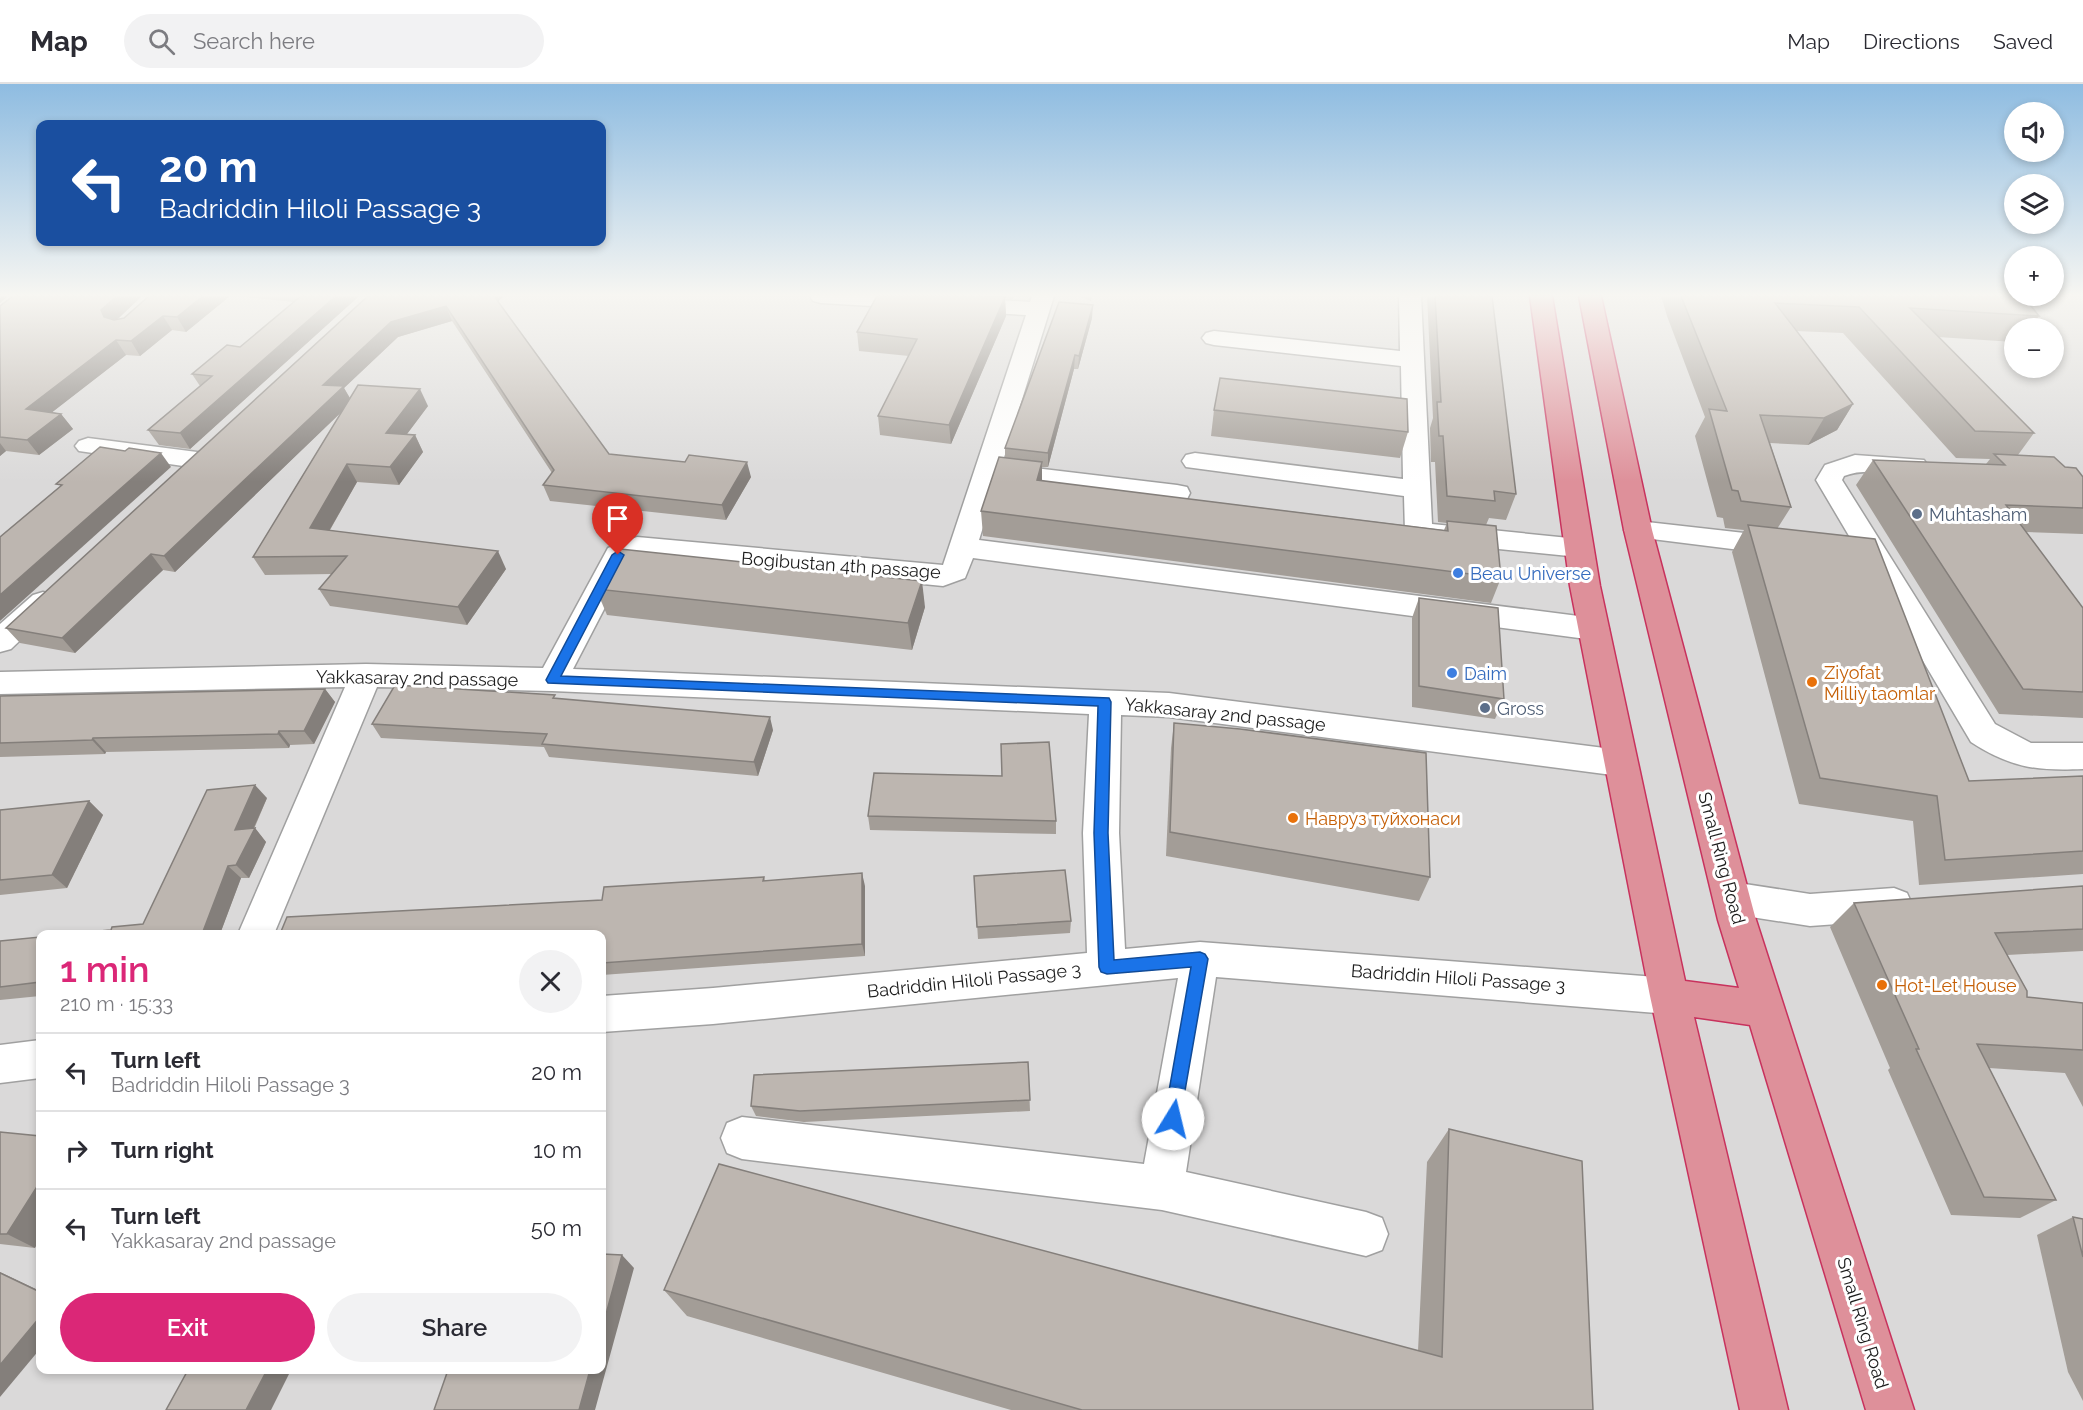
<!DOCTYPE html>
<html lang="en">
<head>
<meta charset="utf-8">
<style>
	:root { --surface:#fff; --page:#f2f2f3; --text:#2b2b33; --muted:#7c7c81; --line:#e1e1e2; --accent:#db2777 }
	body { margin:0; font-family:Raleway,sans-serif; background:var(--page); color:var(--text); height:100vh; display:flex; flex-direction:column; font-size:22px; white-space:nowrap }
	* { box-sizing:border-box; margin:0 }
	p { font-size:20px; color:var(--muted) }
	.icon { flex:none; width:33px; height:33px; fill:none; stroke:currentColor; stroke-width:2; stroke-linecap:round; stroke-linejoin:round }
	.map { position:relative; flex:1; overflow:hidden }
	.sheet { position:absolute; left:36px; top:846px; width:570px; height:444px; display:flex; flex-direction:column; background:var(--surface); border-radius:12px; box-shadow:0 3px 9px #0003 }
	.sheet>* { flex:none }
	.guide { position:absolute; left:36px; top:36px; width:570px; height:126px; border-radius:12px; box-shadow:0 3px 9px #0003; background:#1a4fa0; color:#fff; overflow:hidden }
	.tools { position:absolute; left:2004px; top:18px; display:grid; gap:12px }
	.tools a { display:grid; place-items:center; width:60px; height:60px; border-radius:50%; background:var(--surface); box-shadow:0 3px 9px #0003; font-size:30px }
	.pin { position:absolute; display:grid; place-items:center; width:51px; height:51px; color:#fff; margin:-62px -26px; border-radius:50% 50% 50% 0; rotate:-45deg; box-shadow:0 0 6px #0007 }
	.pin .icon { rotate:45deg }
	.me { position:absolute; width:66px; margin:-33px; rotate:9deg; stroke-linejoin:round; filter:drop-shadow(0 0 4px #0008) }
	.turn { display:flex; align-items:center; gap:21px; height:126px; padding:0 24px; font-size:27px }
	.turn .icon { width:78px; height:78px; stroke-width:2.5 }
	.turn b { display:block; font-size:42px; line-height:51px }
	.round { display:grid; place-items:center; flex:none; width:63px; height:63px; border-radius:32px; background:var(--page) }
	.overview { display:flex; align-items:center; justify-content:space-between; height:102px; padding:0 24px }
	h1 { font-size:36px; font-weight:600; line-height:45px; color:var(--accent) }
	.action { display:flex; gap:12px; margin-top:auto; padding:12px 24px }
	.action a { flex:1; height:69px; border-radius:36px; background:var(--accent); color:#fff; font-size:24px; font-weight:600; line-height:69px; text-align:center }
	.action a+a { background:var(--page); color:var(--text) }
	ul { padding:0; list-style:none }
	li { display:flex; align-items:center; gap:18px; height:78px; padding:0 24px; border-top:2px solid var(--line) }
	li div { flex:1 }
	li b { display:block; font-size:22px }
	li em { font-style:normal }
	header { display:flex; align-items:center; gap:36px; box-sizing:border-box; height:84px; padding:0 30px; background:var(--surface); border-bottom:2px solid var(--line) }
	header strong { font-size:28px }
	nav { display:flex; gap:33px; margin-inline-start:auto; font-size:21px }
	.search { width:420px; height:54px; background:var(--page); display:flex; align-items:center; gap:15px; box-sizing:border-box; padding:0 21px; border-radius:33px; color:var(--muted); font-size:22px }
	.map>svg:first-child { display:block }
	.residential { fill:#dad9d9; fill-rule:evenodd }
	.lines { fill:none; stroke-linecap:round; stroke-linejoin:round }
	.minor-casing { stroke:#a0a0a0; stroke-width:3 }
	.highway-casing { stroke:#c8325d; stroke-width:3 }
	.minor { fill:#fff; fill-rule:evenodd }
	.highway { fill:#de909a; fill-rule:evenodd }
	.wall { fill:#a39d97 }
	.shaded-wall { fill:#847f7b }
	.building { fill:#bdb6b0; stroke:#847f7b; stroke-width:1.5 }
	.route { fill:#1a73e8; stroke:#114b97; stroke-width:1.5 }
	.service-dot { fill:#5c6f8a; stroke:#fff; stroke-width:2 }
	.shop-dot { fill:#3f7fe0; stroke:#fff; stroke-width:2 }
	.food-dot { fill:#e8710a; stroke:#fff; stroke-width:2 }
	.labels { text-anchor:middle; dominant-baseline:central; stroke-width:6; stroke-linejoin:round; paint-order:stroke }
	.service-label { font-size:18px; fill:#4e5e75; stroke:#fff; text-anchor:start }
	.street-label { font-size:18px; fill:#1c1c1c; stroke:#fff }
	.shop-label { font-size:18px; fill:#366cbe; stroke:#fff; text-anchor:start }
	.food-label { font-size:18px; fill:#c56008; stroke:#fff; text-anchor:start }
</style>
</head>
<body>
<header>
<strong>Map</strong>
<div class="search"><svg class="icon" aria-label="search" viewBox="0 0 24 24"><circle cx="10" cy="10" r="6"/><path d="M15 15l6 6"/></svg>Search here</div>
<nav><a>Map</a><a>Directions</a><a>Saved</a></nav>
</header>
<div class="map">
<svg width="2083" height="1326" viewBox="0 0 2083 1326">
	<rect width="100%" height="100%" fill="#edeae3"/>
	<path class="residential" d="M 0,212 L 2083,212 L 2083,1326 L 0,1326 ZM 2014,244 L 2054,244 L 2054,284 L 2014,284 ZM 40,850 L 602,850 L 602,1286 L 40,1286 Z"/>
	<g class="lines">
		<g class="minor-casing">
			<g id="minor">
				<polygon points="810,212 936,212 1030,218 1032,212 1054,212 1002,380 1177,401 1187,403 1190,409 1187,415 1177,417 998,395 979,456 1594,534 1605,538 1609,545 1605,552 1594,556 973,474 965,494 943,502 641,472 629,477 573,585 1169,609 1620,666 1632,670 1637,679 1632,688 1620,692 1169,633 1121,631 1119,749 1125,865 1200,858 1669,894 1683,900 1688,912 1683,924 1669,930 1216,893 1186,1088 1366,1128 1382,1134 1388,1150 1382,1166 1366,1172 1162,1126 742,1075 727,1069 721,1054 727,1039 742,1033 1144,1080 1178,894 713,940 602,948 602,912 713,904 1087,869 1083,749 1089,630 552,607 377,603 274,850 238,850 345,603 0,610 0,588 366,580 543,584 608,464 637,453 943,481 1026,231 821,219 813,217"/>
				<polygon points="1399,212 1421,212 1432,440 1579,455 1589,457 1593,464 1589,471 1579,473 1419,457 1409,454 1405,448 1404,412 1186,383 1182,377 1186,371 1195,369 1403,395 1401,282 1214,261 1206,259 1202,254 1206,249 1214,247 1400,267"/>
				<polygon points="88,354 197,368 206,370 210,376 206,382 197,384 79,367 75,362 79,357"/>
				<path d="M 1855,371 L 1924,376 L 1928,382 L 1924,388 C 1898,394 1870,382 1844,392 L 1842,396 L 1995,640 L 2031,659 L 2083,659 L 2083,685 C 2037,687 2011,684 1971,658 L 1816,396 L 1825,381 Z"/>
				<polygon points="1638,437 1781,453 1791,455 1795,462 1791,469 1781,471 1628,452 1624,446 1628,440"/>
				<polygon points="43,508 53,511 58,518 53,525 11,565 0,568 0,540 33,511"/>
				<polygon points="1732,798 1810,810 1894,804 1907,809 1912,820 1907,831 1894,836 1810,842 1732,830 1719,825 1714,814 1719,803"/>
				<polygon points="40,956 40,994 0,999 0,961"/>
			</g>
		</g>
		<g class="highway-casing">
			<polygon id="highway" points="1530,212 1552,212 1600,502 1685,897 1739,904 1718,836 1624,446 1579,212 1601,212 1652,446 1756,836 1914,1326 1866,1326 1750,941 1694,933 1788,1326 1740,1326 1650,912 1570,502"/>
		</g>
		<use href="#minor" class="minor"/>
		<use href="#highway" class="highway"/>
	</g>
	<g class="wall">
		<polygon points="142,212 117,236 124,234 149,212 230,212 186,248 172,246 140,272 126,271 52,328 61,330 73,345 39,371 6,367 0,372 0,222"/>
		<polygon points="237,212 359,212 190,365 159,361 148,346 200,302 192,290 240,263 294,218"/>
		<polygon points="368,212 504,212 498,217 609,370 751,393 726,436 550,417 543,401 552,389 452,237 398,253 344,304 350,314 428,322 407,350 415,351 423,368 399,401 357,398 330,446 506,485 467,541 330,522 319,505 332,490 265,491 253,473 342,327 175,488 163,486 75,569 20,559 6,544"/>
		<polygon points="877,212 1014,212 1013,215 1005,214 1006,232 951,360 880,351 878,332 909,272 859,267 857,248"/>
		<polygon points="1079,212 1092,212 1091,217"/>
		<polygon points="1427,212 1492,212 1516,410 1506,436 1489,434 1486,441 1501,494 1491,519 983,452 981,427 1005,374 1005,364 1092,234 1078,285 1074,285 1048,383 1042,383 1042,397 1444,446 1447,439 1438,438 1435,378 1431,378 1430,344 1433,334"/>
		<polygon points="1661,212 2023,212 2039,232 2030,244 2014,244 2014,258 1938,253 2034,349 2018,371 2065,383 2083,393 2083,450 2026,448 2083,524 2083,634 1999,630 1856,401 1873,376 1986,380 1990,375 1956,374 1843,249 1796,247 1853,320 1837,346 1808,361 1770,359 1791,423 1777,445 1969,697 2083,692 2083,790 1919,801 1913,737 1799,720 1732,468 1744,446 1725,444 1723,434 1717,433 1695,352 1705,333 1667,232"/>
		<polygon points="1214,326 1408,348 1400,374 1211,352"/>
		<polygon points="596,505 925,523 912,566 607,531"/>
		<polygon points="1419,514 1504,615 1495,635 1412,623 1412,534"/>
		<polygon points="325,605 335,618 314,660 290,661 289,664 106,668 105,670 0,673 0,612"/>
		<polygon points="556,614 773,646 758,692 549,673 544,663 381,654 372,640"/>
		<polygon points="1174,639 1430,793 1419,817 1166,772 1171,664"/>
		<polygon points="1002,692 1056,737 1056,750 870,746 868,732"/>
		<polygon points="267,714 254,745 255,744 266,758 249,794 241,794 220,850 64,850 111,846 143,840"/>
		<polygon points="89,717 103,731 67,804 0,811 0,726"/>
		<polygon points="974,792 1071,837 1070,849 978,855"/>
		<polygon points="764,793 765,797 865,802 865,872 602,891 602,816"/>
		<polygon points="2083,802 2083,867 2007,871 2027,913 2083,919 2083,1023 2065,989 1989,984 2056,1116 2020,1134 1951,1131 1888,986 1890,984 1830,843 1854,819"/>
		<polygon points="40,853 40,912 0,916 0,857"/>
		<polygon points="1028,978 1030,1027 804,1038 756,1032 751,1022"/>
		<polygon points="1449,1045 1593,1326 1011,1326 687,1232 664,1206 1418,1267 1427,1078"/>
		<polygon points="0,1048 35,1164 0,1160"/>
		<polygon points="2073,1133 2083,1135 2083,1317 2068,1288 2037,1151"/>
	</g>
	<g class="shaded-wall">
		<polygon points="0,212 8,212 0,219"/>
		<polygon points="117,212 142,212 111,241 104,233 101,226"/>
		<polygon points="203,212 230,212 186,248 177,233"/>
		<polygon points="336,212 359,212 190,365 180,349"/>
		<polygon points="492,212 504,212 495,220"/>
		<polygon points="1005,213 1006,232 951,360 949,341"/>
		<polygon points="1093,221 1092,234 1078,285 1079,272"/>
		<polygon points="446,222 452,237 398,253 344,304 352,318 175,488 164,472 323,301 391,238"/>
		<polygon points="163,232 172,246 140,272 131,257"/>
		<polygon points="116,256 126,271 37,340 26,325"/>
		<polygon points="1075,271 1074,285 1048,383 1048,369"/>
		<polygon points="420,305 428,322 395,366 386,349"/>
		<polygon points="1853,320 1837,346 1808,361 1824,334"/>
		<polygon points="61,330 73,345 39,371 27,356"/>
		<polygon points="415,351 423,368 399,401 390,383"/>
		<polygon points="0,359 6,367 0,372"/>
		<polygon points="161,369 171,383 0,537 0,511"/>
		<polygon points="747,378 751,393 726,436 722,421"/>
		<polygon points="1042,378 1042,403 1037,396"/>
		<polygon points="347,380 357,398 321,461 310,444"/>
		<polygon points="498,467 506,485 467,541 458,523"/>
		<polygon points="151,470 163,486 75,569 62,554"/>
		<polygon points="922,497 925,523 912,566 908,539"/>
		<polygon points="325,605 335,618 314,660 304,647"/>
		<polygon points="770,633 773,646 758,692 754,678"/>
		<polygon points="279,647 290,661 289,664 278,650"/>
		<polygon points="93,654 106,668 105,670 92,656"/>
		<polygon points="255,701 267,714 247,759 235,746"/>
		<polygon points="89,717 103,731 67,804 52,791"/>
		<polygon points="255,744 266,758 249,794 236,781"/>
		<polygon points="228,782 241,794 220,850 202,850"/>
		<polygon points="862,789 865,802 865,872 862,860"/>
		<polygon points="40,1098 40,1155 35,1164 7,1150"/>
		<polygon points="622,1171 634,1184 595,1326 579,1326 590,1286 602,1286 602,1245"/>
		<polygon points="0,1188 40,1207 40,1208 0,1189"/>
		<polygon points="40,1233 40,1265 0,1313 0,1281"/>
		<polygon points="267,1286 291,1286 271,1326 246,1326"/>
	</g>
	<g class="building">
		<polygon points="13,212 117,212 101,226 104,233 114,236 124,234 149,212 203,212 177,233 163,232 131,257 116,256 26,325 61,330 27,356 0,353 0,222"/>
		<polygon points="301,212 336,212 180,349 148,346 212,292 192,290 227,261 240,263"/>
		<polygon points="368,212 494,212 609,370 685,378 689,371 747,378 722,421 543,401 554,386 446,222 391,238 323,301 344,302 164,472 151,470 62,554 6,544"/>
		<polygon points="877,212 982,212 1005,213 949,341 878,332 917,255 857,248"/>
		<polygon points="1435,212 1492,212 1516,410 1494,407 1495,417 1447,412 1443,352 1439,352 1437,318 1441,318"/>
		<polygon points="1681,212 2023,212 2039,232 1910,224 2034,349 1975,347 1859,223 1775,219 1853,320 1824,334 1760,331 1791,423 1741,417 1738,407 1732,406 1709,325 1727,327"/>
		<polygon points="1059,218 1093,221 1079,272 1075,271 1048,369 1005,364"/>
		<polygon points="1220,294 1407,315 1408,348 1214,326"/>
		<polygon points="358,301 420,305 386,349 415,351 390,383 347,380 310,444 498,467 458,523 319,505 347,472 253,473"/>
		<polygon points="100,363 125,367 129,364 161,369 0,511 0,453 62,401 56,400"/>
		<polygon points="1994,370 2054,373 2065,383 2076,384 2083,393 2083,424 2006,421 2083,524 2083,608 2023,605 1873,376 2005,381"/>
		<polygon points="999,373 1042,378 1037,396 1448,447 1447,437 1496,442 1501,494 981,427"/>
		<polygon points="1748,441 1875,455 1969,697 2083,692 2083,767 1945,776 1937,712 1820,694"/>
		<polygon points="620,465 922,497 908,539 596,505"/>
		<polygon points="1419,514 1498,524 1504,615 1419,602"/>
		<polygon points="395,601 555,611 553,614 770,633 754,678 542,660 547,650 372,640"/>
		<polygon points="325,605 304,647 279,647 278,650 93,654 92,656 0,659 0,612"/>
		<polygon points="1174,639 1240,645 1426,669 1430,793 1170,748"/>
		<polygon points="1049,658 1056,737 868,732 874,689 1002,692 1001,660"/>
		<polygon points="255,701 235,746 255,744 236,781 228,782 202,850 64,850 111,846 112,843 143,840 207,706"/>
		<polygon points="89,717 52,791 0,796 0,726"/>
		<polygon points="1065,786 1071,837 977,843 974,792"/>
		<polygon points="862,789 862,860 602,879 602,850 280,850 287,833 602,816 604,803 764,793 763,797"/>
		<polygon points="2083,802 2083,845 1995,849 2027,907 2027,913 2083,919 2083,966 1977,960 2056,1116 1984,1113 1916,965 1919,965 1854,819"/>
		<polygon points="40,853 40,898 0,903 0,857"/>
		<polygon points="1028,978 1030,1016 800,1027 751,1022 754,991"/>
		<polygon points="1449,1045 1582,1077 1593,1326 1082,1326 664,1206 719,1080 1442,1273"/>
		<polygon points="0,1048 40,1052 40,1098 7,1150 0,1150"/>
		<polygon points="2073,1133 2083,1135 2083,1173"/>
		<polygon points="602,1170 622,1171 602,1245"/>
		<polygon points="0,1189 40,1208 40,1233 0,1281"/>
		<polygon points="188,1286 267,1286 246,1326 166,1326"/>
		<polygon points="448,1286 590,1286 579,1326 434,1326"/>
	</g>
	<linearGradient id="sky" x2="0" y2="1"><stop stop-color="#8ebce1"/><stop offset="0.53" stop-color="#f7f6f2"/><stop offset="1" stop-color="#f7f6f2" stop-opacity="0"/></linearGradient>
	<rect width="2083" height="398" fill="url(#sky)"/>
	<polygon class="route" points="618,467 624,471 561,592 1109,614 1111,618 1108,749 1114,876 1200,868 1205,870 1208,875 1179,1041 1173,1044 1167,1041 1164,1035 1191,883 1107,890 1101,888 1099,883 1094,749 1098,622 548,599 546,596 612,471"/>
	<g class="service-dot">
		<circle cx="1917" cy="430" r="6"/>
		<circle cx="1485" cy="624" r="6"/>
	</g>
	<g class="shop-dot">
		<circle cx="1458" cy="489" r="6"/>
		<circle cx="1452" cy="589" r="6"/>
	</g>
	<g class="food-dot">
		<circle cx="1812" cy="598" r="6"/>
		<circle cx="1293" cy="734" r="6"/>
		<circle cx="1882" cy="901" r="6"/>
	</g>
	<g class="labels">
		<g class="service-label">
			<text x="1929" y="430">Muhtasham</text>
			<text x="1497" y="624">Gross</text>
		</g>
		<g class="street-label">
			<text transform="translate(841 481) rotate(4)">Bogibustan 4th passage</text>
			<text transform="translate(417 594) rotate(1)">Yakkasaray 2nd passage</text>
			<text transform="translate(1225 630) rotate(6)">Yakkasaray 2nd passage</text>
			<text transform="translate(1722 774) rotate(75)">Small Ring Road</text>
			<text transform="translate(1458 894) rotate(4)">Badriddin Hiloli Passage 3</text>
			<text transform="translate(974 896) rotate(-6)">Badriddin Hiloli Passage 3</text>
			<text transform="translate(1863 1239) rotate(73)">Small Ring Road</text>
		</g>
		<g class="shop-label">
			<text x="1470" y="489">Beau Universe</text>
			<text x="1464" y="589">Daim</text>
		</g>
		<g class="food-label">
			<text x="1824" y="588">Ziyofat<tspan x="1824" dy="21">Milliy taomlar</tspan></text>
			<text x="1305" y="734">Навруз туйхонаси</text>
			<text x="1894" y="901">Hot-Let House</text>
		</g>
	</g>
</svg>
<div class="tools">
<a><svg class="icon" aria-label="sound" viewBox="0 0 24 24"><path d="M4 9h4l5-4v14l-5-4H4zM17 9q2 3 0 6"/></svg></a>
<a><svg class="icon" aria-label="layers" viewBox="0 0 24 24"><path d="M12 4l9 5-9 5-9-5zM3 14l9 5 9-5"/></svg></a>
<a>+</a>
<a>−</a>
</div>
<div class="pin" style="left:618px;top:471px;background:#d93025"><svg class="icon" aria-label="arrive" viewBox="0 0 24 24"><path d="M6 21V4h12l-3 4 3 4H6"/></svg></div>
<svg class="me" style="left:1173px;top:1035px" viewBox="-20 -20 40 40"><circle r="19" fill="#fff"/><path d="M0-13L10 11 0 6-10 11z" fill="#1a73e8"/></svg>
<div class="guide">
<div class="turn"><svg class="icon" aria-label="left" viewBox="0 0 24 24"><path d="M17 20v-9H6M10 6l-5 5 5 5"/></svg><div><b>20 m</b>Badriddin Hiloli Passage 3</div></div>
</div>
<section class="sheet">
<div class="overview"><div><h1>1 min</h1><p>210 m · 15:33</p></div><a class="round"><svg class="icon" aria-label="close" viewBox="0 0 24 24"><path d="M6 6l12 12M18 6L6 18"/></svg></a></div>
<ul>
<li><svg class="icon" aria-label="left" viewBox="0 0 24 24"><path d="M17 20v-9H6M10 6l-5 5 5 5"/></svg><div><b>Turn left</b><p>Badriddin Hiloli Passage 3</p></div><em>20 m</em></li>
<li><svg class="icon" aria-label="right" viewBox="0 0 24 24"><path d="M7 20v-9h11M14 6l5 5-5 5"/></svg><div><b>Turn right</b></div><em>10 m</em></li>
<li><svg class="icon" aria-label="left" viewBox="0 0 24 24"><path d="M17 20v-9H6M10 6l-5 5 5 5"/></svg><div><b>Turn left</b><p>Yakkasaray 2nd passage</p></div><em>50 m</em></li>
</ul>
<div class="action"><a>Exit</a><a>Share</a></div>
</section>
</div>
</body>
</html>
